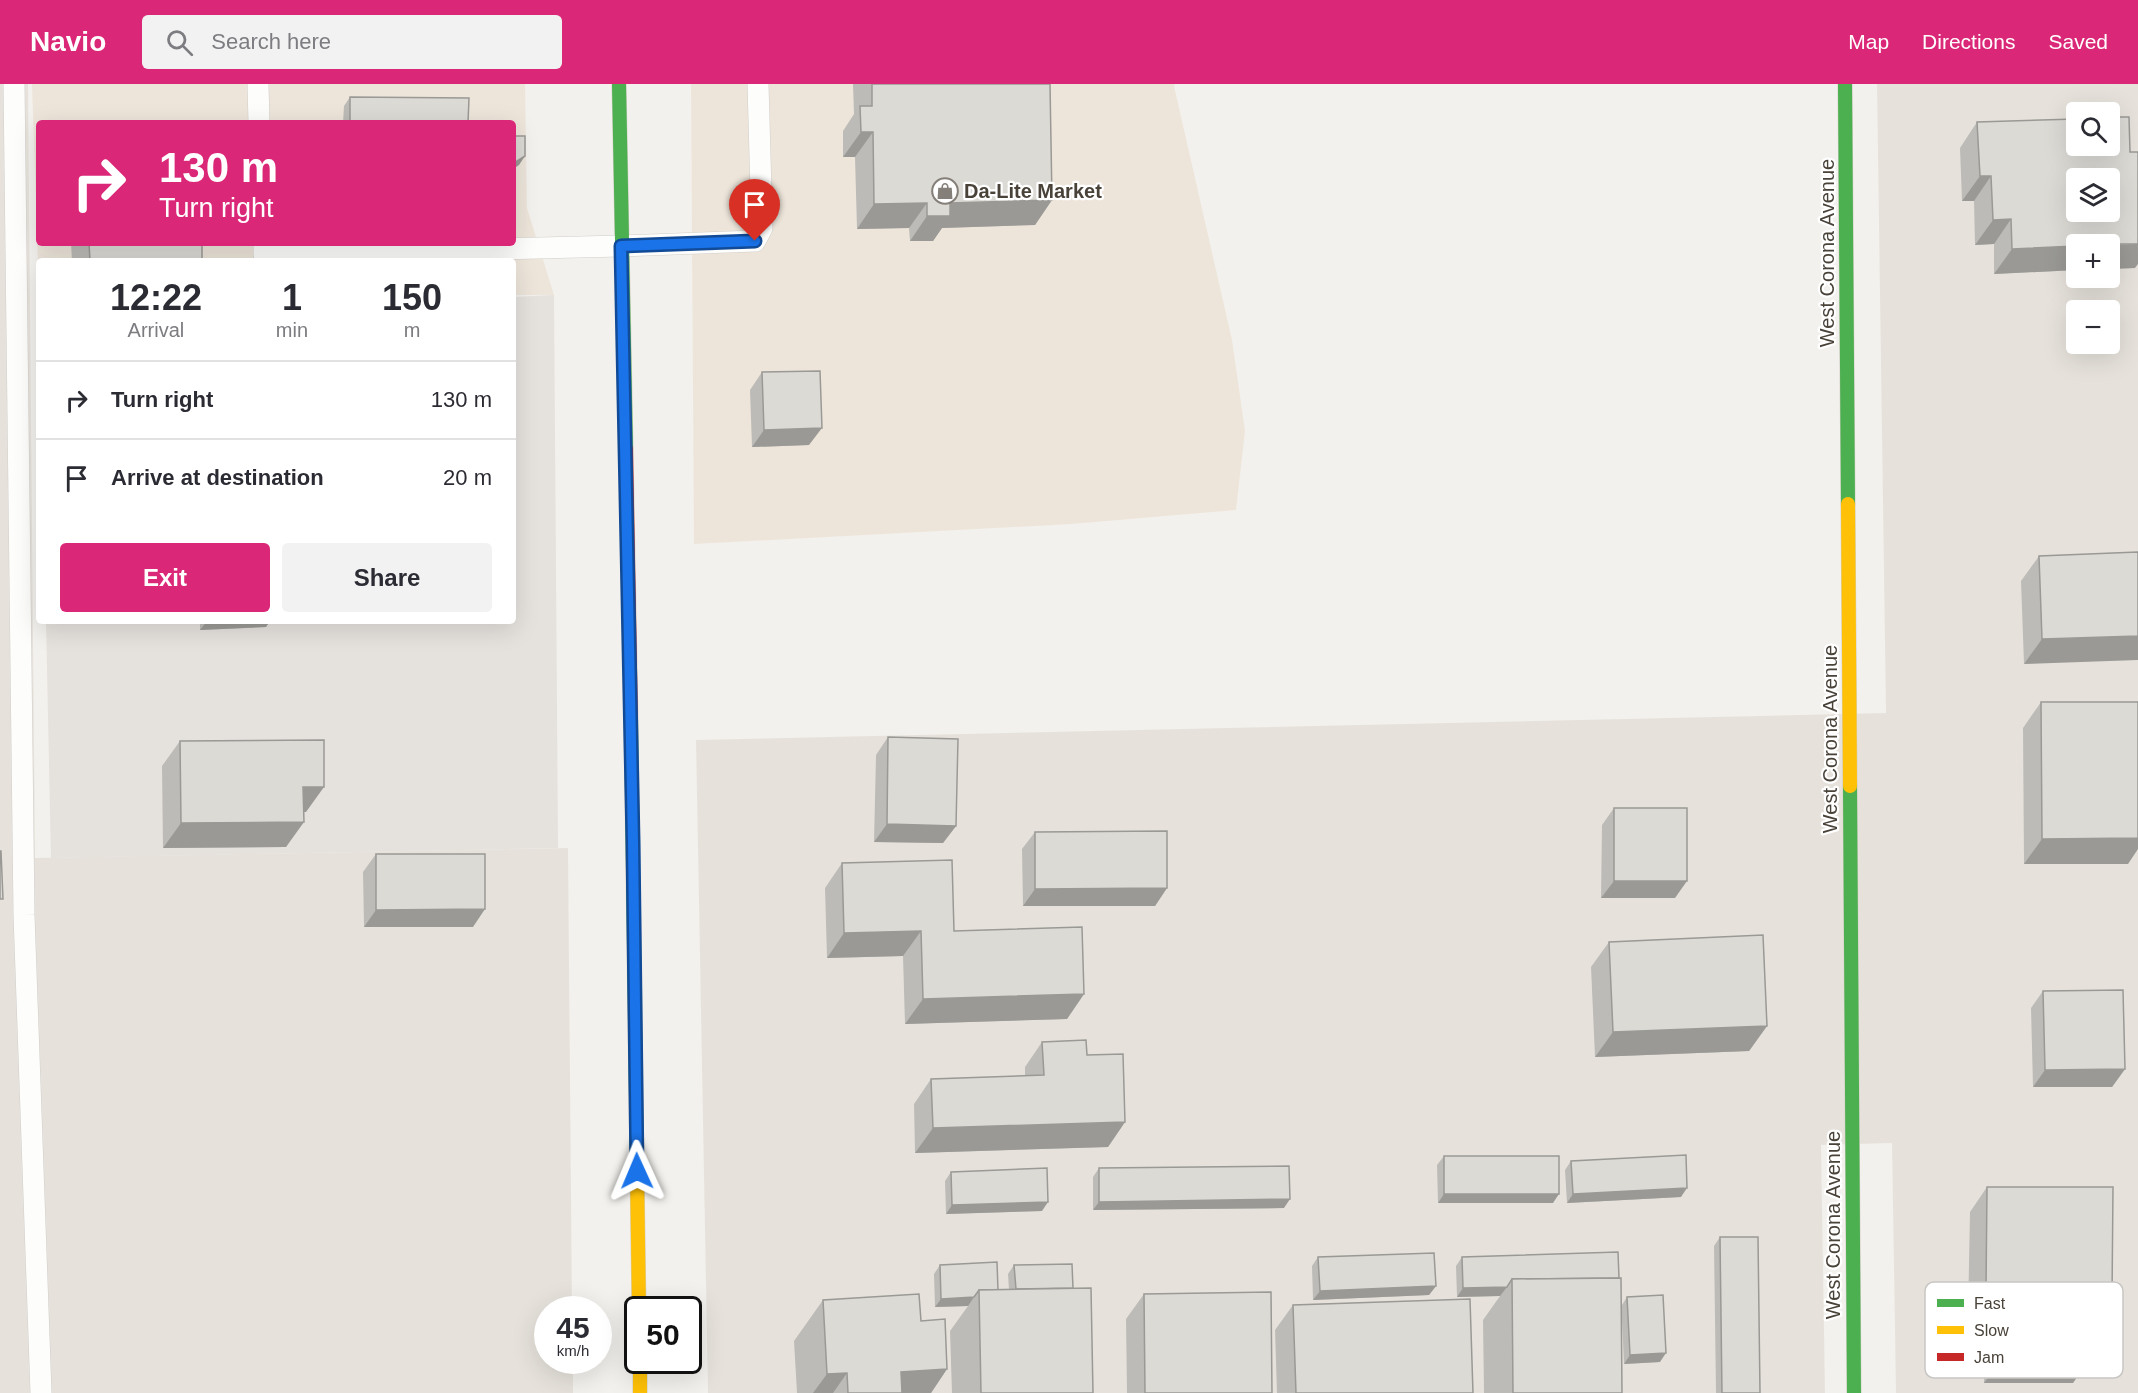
<!DOCTYPE html>
<html lang="en">
<head>
<meta charset="utf-8">
<style>
	:root { --surface:#fff; --page:#f2f2f3; --text:#2b2b33; --muted:#7c7c81; --line:#e1e1e2; --accent:#db2777 }
	body { margin:0; font-family:Arial,sans-serif; background:var(--page); color:var(--text); height:100vh; display:flex; flex-direction:column; font-size:22px; white-space:nowrap }
	* { box-sizing:border-box; margin:0 }
	p { font-size:20px; color:var(--muted) }
	.icon { flex:none; width:33px; height:33px; fill:none; stroke:currentColor; stroke-width:2; stroke-linecap:round; stroke-linejoin:round }
	.map { position:relative; flex:1; overflow:hidden }
	.drawer { position:absolute; left:36px; top:174px; width:480px; height:366px; display:flex; flex-direction:column; background:var(--surface); border-radius:6px; box-shadow:0 6px 24px #0002 }
	.drawer>* { flex:none }
	.banner { position:absolute; left:36px; top:36px; width:480px; height:126px; border-radius:6px; box-shadow:0 6px 24px #0002; background:#db2777; color:#fff; overflow:hidden }
	.tools { position:absolute; left:2066px; top:18px; display:grid; gap:12px }
	.tools a { display:grid; place-items:center; width:54px; height:54px; border-radius:6px; background:var(--surface); box-shadow:0 6px 24px #0002; font-size:30px }
	.speed { position:absolute; left:534px; top:1212px; display:flex; gap:12px; font-size:30px; font-weight:700; text-align:center }
	.speed>* { display:grid; place-content:center; width:78px; height:78px; border-radius:50%; background:var(--surface); box-shadow:0 6px 24px #0002; line-height:1 }
	.speed small { font-size:15px; font-weight:400 }
	.speed .limit { border:3px solid #111; border-radius:9px; background:#fff; color:#111 }
	.pin { position:absolute; display:grid; place-items:center; width:51px; height:51px; color:#fff; margin:-62px -26px; border-radius:50% 50% 50% 0; rotate:-45deg; box-shadow:0 0 6px #0007 }
	.pin .icon { rotate:45deg }
	.me { position:absolute; width:66px; margin:-33px; rotate:359deg; stroke-linejoin:round; filter:drop-shadow(0 0 4px #0008) }
	.turn { display:flex; align-items:center; gap:21px; height:126px; padding:0 24px; font-size:27px }
	.turn .icon { width:78px; height:78px; stroke-width:2.5 }
	.turn b { display:block; font-size:42px; line-height:51px }
	.eta { display:flex; justify-content:space-evenly; align-items:center; height:102px; text-align:center }
	.eta b { font-size:36px; font-weight:800; line-height:42px }
	.primary-button { display:flex; gap:12px; margin-top:auto; padding:12px 24px }
	.primary-button a { flex:1; height:69px; border-radius:6px; background:var(--accent); color:#fff; font-size:24px; font-weight:800; line-height:69px; text-align:center }
	.primary-button a+a { background:var(--page); color:var(--text) }
	ul { padding:0; list-style:none }
	li { display:flex; align-items:center; gap:18px; height:78px; padding:0 24px; border-top:2px solid var(--line) }
	li div { flex:1 }
	li b { display:block; font-size:22px }
	li em { font-style:normal }
	header { display:flex; align-items:center; gap:36px; box-sizing:border-box; height:84px; padding:0 30px; background:var(--accent); color:#fff }
	header strong { font-size:28px }
	nav { display:flex; gap:33px; margin-inline-start:auto; font-size:21px }
	.search { width:420px; height:54px; background:var(--page); display:flex; align-items:center; gap:15px; box-sizing:border-box; padding:0 21px; border-radius:6px; color:var(--muted); font-size:22px }
	.map>svg:first-child { display:block }
	.residential { fill:#e6e2db; fill-rule:evenodd }
	.commercial { fill:#ede5da; fill-rule:evenodd }
	.industrial { fill:#e5e1dd }
	.lines { fill:none; stroke-linecap:round; stroke-linejoin:round }
	.lane-casing { stroke:#d1ceca; stroke-width:22 }
	.fast-casing { stroke:#d2cec4; stroke-width:15 }
	.slow-casing { stroke:#d2cec4; stroke-width:15 }
	.jam-casing { stroke:#d2cec4; stroke-width:15 }
	.lane { stroke:#fdfdfc; stroke-width:21 }
	.fast { stroke:#4caf50; stroke-width:14 }
	.slow { stroke:#ffc107; stroke-width:14 }
	.jam { stroke:#c62828; stroke-width:14 }
	.wall { fill:#bdbbb7 }
	.shaded-wall { fill:#9a9995 }
	.building { fill:#dcdad5; stroke:#9a9995; stroke-width:1.5; fill-rule:evenodd }
	.route-casing { stroke:#114b97; stroke-width:15 }
	.route { stroke:#1a73e8; stroke-width:10 }
	.labels { text-anchor:middle; dominant-baseline:central; stroke-width:4.5; stroke-linejoin:round; paint-order:stroke }
	.poi-label { font-size:20px; font-weight:bold; fill:#494239; stroke:#fff; text-anchor:start }
	.street-label { font-size:20px; fill:#494239; stroke:#fff }
	.key { fill:#fff; stroke:#c8c6c4; stroke-width:1.5 }
	.key-label { font-size:16px; fill:#494239 }
</style>
</head>
<body>
<header>
<strong>Navio</strong>
<div class="search"><svg class="icon" aria-label="search" viewBox="0 0 24 24"><circle cx="10" cy="10" r="6"/><path d="M15 15l6 6"/></svg>Search here</div>
<nav><a>Map</a><a>Directions</a><a>Saved</a></nav>
</header>
<div class="map">
<svg width="2138" height="1309" viewBox="0 0 2138 1309">
	<rect width="100%" height="100%" fill="#f3f1ed"/>
	<g class="residential">
		<polygon points="0,0 28,0 35,774 568,764 572,1225 548,1226 548,1276 573,1277 573,1309 0,1309"/>
		<path d="M 1877,0 L 2138,0 L 2138,1309 L 1896,1309 L 1892,1059 L 1821,1061 L 1825,1309 L 708,1309 L 696,656 L 1886,629 ZM 2076,28 L 2109,28 L 2109,62 L 2076,62 ZM 2076,94 L 2109,94 L 2109,128 L 2076,128 ZM 2076,160 L 2109,160 L 2109,194 L 2076,194 ZM 2076,226 L 2109,226 L 2109,260 L 2076,260 Z"/>
	</g>
	<g class="commercial">
		<path d="M 32,0 L 525,0 L 527,124 L 554,211 L 513,211 L 513,177 L 39,177 L 39,210 ZM 39,39 L 513,39 L 513,159 L 39,159 Z"/>
		<polygon points="691,0 1175,0 1174,2 1232,256 1245,347 1236,426 1071,440 694,460"/>
	</g>
	<polygon class="industrial" points="554,211 558,764 51,774 46,537 513,537 513,213"/>
	<g class="lines">
		<g class="lane-casing">
			<g id="lane">
				<polyline points="14,0 24,831 41,1309"/>
				<polyline points="258,0 259,39"/>
				<polyline points="264,159 264,171 621,162 755,157 762,144 758,0"/>
			</g>
		</g>
		<g class="fast-casing">
			<g id="fast">
				<polyline points="619,0 626,365"/>
				<polyline points="1845,0 1848,420"/>
				<polyline points="631,637 637,1088"/>
				<polyline points="1850,702 1854,1309"/>
			</g>
		</g>
		<g class="slow-casing">
			<g id="slow">
				<polyline points="1848,420 1850,702"/>
				<polyline points="637,1088 639,1226"/>
				<polyline points="640,1276 640,1309"/>
			</g>
		</g>
		<g class="jam-casing">
			<polyline id="jam" points="626,365 631,637"/>
		</g>
		<use href="#lane" class="lane"/>
		<use href="#fast" class="fast"/>
		<use href="#slow" class="slow"/>
		<use href="#jam" class="jam"/>
	</g>
	<g class="wall">
		<polygon points="853,0 1050,0 1052,116 1035,141 942,144 933,157 910,157 909,144 857,145 855,73 843,73 843,47 854,30"/>
		<polygon points="350,13 468,39 343,39 344,22"/>
		<polygon points="1977,38 2135,184 2109,185 2109,160 2076,160 2076,186 1994,190 1994,160 1975,161 1974,117 1962,117 1960,64"/>
		<polygon points="71,159 202,159 202,177 72,177"/>
		<polygon points="762,288 809,361 752,363 750,306"/>
		<polygon points="2138,468 2024,580 2021,497 2039,472"/>
		<polygon points="200,537 270,537 266,543 200,546"/>
		<polygon points="2041,618 2128,780 2024,780 2023,644"/>
		<polygon points="888,653 956,742 943,759 874,758 876,671"/>
		<polygon points="180,657 306,728 304,728 286,763 163,764 162,682"/>
		<polygon points="1614,724 1675,814 1601,814 1602,741"/>
		<polygon points="1035,748 1167,804 1155,822 1023,822 1022,765"/>
		<polygon points="376,770 473,843 364,843 363,788"/>
		<polygon points="842,779 954,847 1084,910 1067,935 905,940 903,872 827,874 825,804"/>
		<polygon points="1609,858 1767,942 1749,967 1595,973 1591,883"/>
		<polygon points="2043,907 2125,985 2112,1003 2033,1003 2031,924"/>
		<polygon points="1042,958 1087,971 1125,1038 1108,1063 915,1069 914,1020 931,995 1025,992 1025,983"/>
		<polygon points="1444,1072 1553,1119 1438,1119 1437,1081"/>
		<polygon points="1571,1077 1681,1113 1567,1119 1565,1086"/>
		<polygon points="1099,1084 1284,1124 1093,1126 1093,1093"/>
		<polygon points="951,1088 1042,1127 946,1130 945,1097"/>
		<polygon points="1987,1103 2095,1240 2090,1240 2090,1274 2073,1299 1984,1299 1984,1231 1968,1231 1970,1128"/>
		<polygon points="1720,1153 1760,1309 1716,1309 1714,1162"/>
		<polygon points="1318,1173 1436,1202 1429,1211 1313,1216 1312,1182"/>
		<polygon points="1462,1173 1619,1194 1622,1221 1627,1213 1660,1278 1624,1280 1622,1236 1622,1309 1484,1309 1483,1236 1500,1212 1457,1213 1456,1182"/>
		<polygon points="940,1181 999,1206 1009,1206 1008,1190 1014,1181 1073,1204 1093,1309 952,1309 950,1247 968,1222 935,1223 934,1190"/>
		<polygon points="1144,1210 1272,1309 1127,1309 1126,1235"/>
		<polygon points="823,1216 921,1237 947,1285 931,1309 797,1309 794,1257"/>
		<polygon points="1293,1221 1473,1309 1277,1309 1275,1246"/>
	</g>
	<g class="shaded-wall">
		<polygon points="861,48 873,48 855,73 843,73"/>
		<polygon points="525,72 519,81 513,85 514,79"/>
		<polygon points="1980,92 1991,92 1974,117 1962,117"/>
		<polygon points="1052,116 1035,141 942,144 933,157 910,157 927,132 950,119"/>
		<polygon points="927,119 909,144 857,145 874,120"/>
		<polygon points="2011,135 1994,160 1975,161 1993,136"/>
		<polygon points="2138,160 2138,180 2135,184 2109,185 2109,161"/>
		<polygon points="2076,162 2076,186 1994,190 2012,165"/>
		<polygon points="822,344 809,361 752,363 764,346"/>
		<polygon points="207,537 270,537 266,543 200,546"/>
		<polygon points="2138,552 2138,576 2024,580 2042,555"/>
		<polygon points="303,703 324,703 306,728 286,728"/>
		<polygon points="304,738 286,763 163,764 181,739"/>
		<polygon points="887,740 956,742 943,759 874,758"/>
		<polygon points="2138,754 2138,765 2128,780 2024,780 2042,755"/>
		<polygon points="1614,797 1687,797 1675,814 1601,814"/>
		<polygon points="1167,804 1155,822 1023,822 1035,805"/>
		<polygon points="485,825 473,843 364,843 376,826"/>
		<polygon points="921,847 903,872 827,874 844,849"/>
		<polygon points="1084,910 1067,935 905,940 923,915"/>
		<polygon points="1767,942 1749,967 1595,973 1613,948"/>
		<polygon points="2125,985 2112,1003 2033,1003 2045,986"/>
		<polygon points="1125,1038 1108,1063 915,1069 933,1044"/>
		<polygon points="1687,1104 1681,1113 1567,1119 1573,1110"/>
		<polygon points="1444,1110 1559,1110 1553,1119 1438,1119"/>
		<polygon points="1290,1115 1284,1124 1093,1126 1099,1118"/>
		<polygon points="1048,1118 1042,1127 946,1130 952,1121"/>
		<polygon points="1436,1202 1429,1211 1313,1216 1320,1207"/>
		<polygon points="1507,1203 1500,1212 1457,1213 1463,1204"/>
		<polygon points="1986,1206 2001,1206 1984,1231 1968,1231"/>
		<polygon points="974,1213 968,1222 935,1223 941,1215"/>
		<polygon points="2090,1214 2112,1215 2095,1240 2072,1239"/>
		<polygon points="1666,1269 1660,1278 1624,1280 1630,1271"/>
		<polygon points="2002,1274 2090,1274 2073,1299 1984,1299"/>
		<polygon points="947,1285 931,1309 886,1309 901,1288"/>
		<polygon points="847,1289 833,1309 813,1309 827,1290"/>
	</g>
	<g class="building">
		<polygon points="872,0 1050,0 1052,116 950,119 950,132 927,132 927,119 874,120 873,48 861,48 860,22 872,22"/>
		<polygon points="350,13 469,14 468,39 350,39"/>
		<path d="M 2109,33 L 2129,33 L 2130,68 L 2138,68 L 2138,160 L 2076,160 L 2076,162 L 2012,165 L 2011,135 L 1993,136 L 1991,92 L 1980,92 L 1977,38 L 2076,35 L 2076,62 L 2109,62 ZM 2076,94 L 2109,94 L 2109,128 L 2076,128 Z"/>
		<polygon points="513,52 525,52 525,72 514,79"/>
		<polygon points="89,159 202,159 202,177 90,177"/>
		<polygon points="820,287 822,344 764,346 762,288"/>
		<polygon points="2138,468 2138,552 2042,555 2039,472"/>
		<polygon points="2041,618 2138,618 2138,754 2042,755"/>
		<polygon points="888,653 958,655 956,742 887,740"/>
		<polygon points="324,656 324,703 303,703 304,738 181,739 180,657"/>
		<rect x="1614" y="724" width="73" height="73"/>
		<polygon points="1167,747 1167,804 1035,805 1035,748"/>
		<polygon points="0,767 1,767 3,815 0,815"/>
		<polygon points="376,770 485,770 485,825 376,826"/>
		<polygon points="952,776 954,847 1082,843 1084,910 923,915 921,847 844,849 842,779"/>
		<polygon points="1763,851 1767,942 1613,948 1609,858"/>
		<polygon points="2123,906 2125,985 2045,986 2043,907"/>
		<polygon points="1086,956 1087,971 1123,970 1125,1038 933,1044 931,995 1044,991 1042,958"/>
		<polygon points="1686,1071 1687,1104 1573,1110 1571,1077"/>
		<rect x="1444" y="1072" width="115" height="38"/>
		<polygon points="1289,1082 1290,1115 1099,1118 1099,1084"/>
		<polygon points="1047,1084 1048,1118 952,1121 951,1088"/>
		<polygon points="1987,1103 2113,1103 2112,1215 2090,1214 2090,1274 2002,1274 2001,1206 1986,1206"/>
		<polygon points="1720,1153 1758,1153 1760,1309 1722,1309"/>
		<polygon points="1618,1168 1619,1194 1512,1195 1507,1203 1463,1204 1462,1173"/>
		<polygon points="1434,1169 1436,1202 1320,1207 1318,1173"/>
		<polygon points="997,1178 998,1206 979,1206 974,1213 941,1215 940,1181"/>
		<polygon points="1072,1180 1073,1204 1016,1205 1014,1181"/>
		<polygon points="1621,1194 1622,1309 1513,1309 1512,1195"/>
		<polygon points="1091,1204 1093,1309 981,1309 979,1206"/>
		<polygon points="1271,1208 1272,1309 1145,1309 1144,1210"/>
		<polygon points="919,1210 921,1237 945,1235 947,1285 901,1288 902,1309 848,1309 847,1289 827,1290 823,1216"/>
		<polygon points="1663,1211 1666,1269 1630,1271 1627,1213"/>
		<polygon points="1470,1215 1473,1309 1296,1309 1293,1221"/>
	</g>
	<g class="lines">
		<g class="route-casing">
			<polyline id="route" points="637,1087 633,758 621,162 755,157"/>
		</g>
		<use href="#route" class="route"/>
	</g>
	<defs>
		<g id="shop-ring" transform="scale(1.35)"><circle r="9.5" fill="#fff" stroke="#847f78" stroke-width="1.5"/><path d="M-5-2.5h2.3a2.7 3.5 0 0 1 5.4 0H5L5.5 6h-11ZM-1.5-2.5h3a1.5 2.3 0 0 0-3 0Z" fill="#847f78"/></g>
	</defs>
	<g fill-rule="evenodd">
		<use href="#shop-ring" x="945" y="107"/>
	</g>
	<g class="labels">
		<g class="poi-label">
			<text x="964" y="107">Da-Lite Market</text>
		</g>
		<g class="street-label">
			<text transform="translate(1827 169) rotate(-90)">West Corona Avenue</text>
			<text transform="translate(1830 655) rotate(-90)">West Corona Avenue</text>
			<text transform="translate(1833 1141) rotate(-90)">West Corona Avenue</text>
		</g>
	</g>
	<rect x="1925" y="1198" width="198" height="96" rx="9" class="key"/>
	<rect x="1937" y="1215" width="27" height="8" fill="#4caf50"/>
	<rect x="1937" y="1242" width="27" height="8" fill="#ffc107"/>
	<rect x="1937" y="1269" width="27" height="8" fill="#c62828"/>
	<g class="key-label">
		<text x="1974" y="1225">Fast</text>
		<text x="1974" y="1252">Slow</text>
		<text x="1974" y="1279">Jam</text>
	</g>
</svg>
<div class="tools">
<a><svg class="icon" aria-label="search" viewBox="0 0 24 24"><circle cx="10" cy="10" r="6"/><path d="M15 15l6 6"/></svg></a>
<a><svg class="icon" aria-label="layers" viewBox="0 0 24 24"><path d="M12 4l9 5-9 5-9-5zM3 14l9 5 9-5"/></svg></a>
<a>+</a>
<a>−</a>
</div>
<div class="speed"><div>45<small>km/h</small></div><div class="limit">50</div></div>
<div class="pin" style="left:755px;top:157px;background:#d93025"><svg class="icon" aria-label="arrive" viewBox="0 0 24 24"><path d="M6 21V4h12l-3 4 3 4H6"/></svg></div>
<svg class="me" style="left:637px;top:1087px" viewBox="-20 -20 40 40"><path d="M0-17L14 15 0 8-14 15z" fill="#1a73e8" stroke="#fff" stroke-width="4"/></svg>
<div class="banner">
<div class="turn"><svg class="icon" aria-label="right" viewBox="0 0 24 24"><path d="M7 20v-9h11M14 6l5 5-5 5"/></svg><div><b>130 m</b>Turn right</div></div>
</div>
<section class="drawer">
<div class="eta">
<div><b>12:22</b><p>Arrival</p></div>
<div><b>1</b><p>min</p></div>
<div><b>150</b><p>m</p></div>
</div>
<ul>
<li><svg class="icon" aria-label="right" viewBox="0 0 24 24"><path d="M7 20v-9h11M14 6l5 5-5 5"/></svg><div><b>Turn right</b></div><em>130 m</em></li>
<li><svg class="icon" aria-label="arrive" viewBox="0 0 24 24"><path d="M6 21V4h12l-3 4 3 4H6"/></svg><div><b>Arrive at destination</b></div><em>20 m</em></li>
</ul>
<div class="primary-button"><a>Exit</a><a>Share</a></div>
</section>
</div>
</body>
</html>
